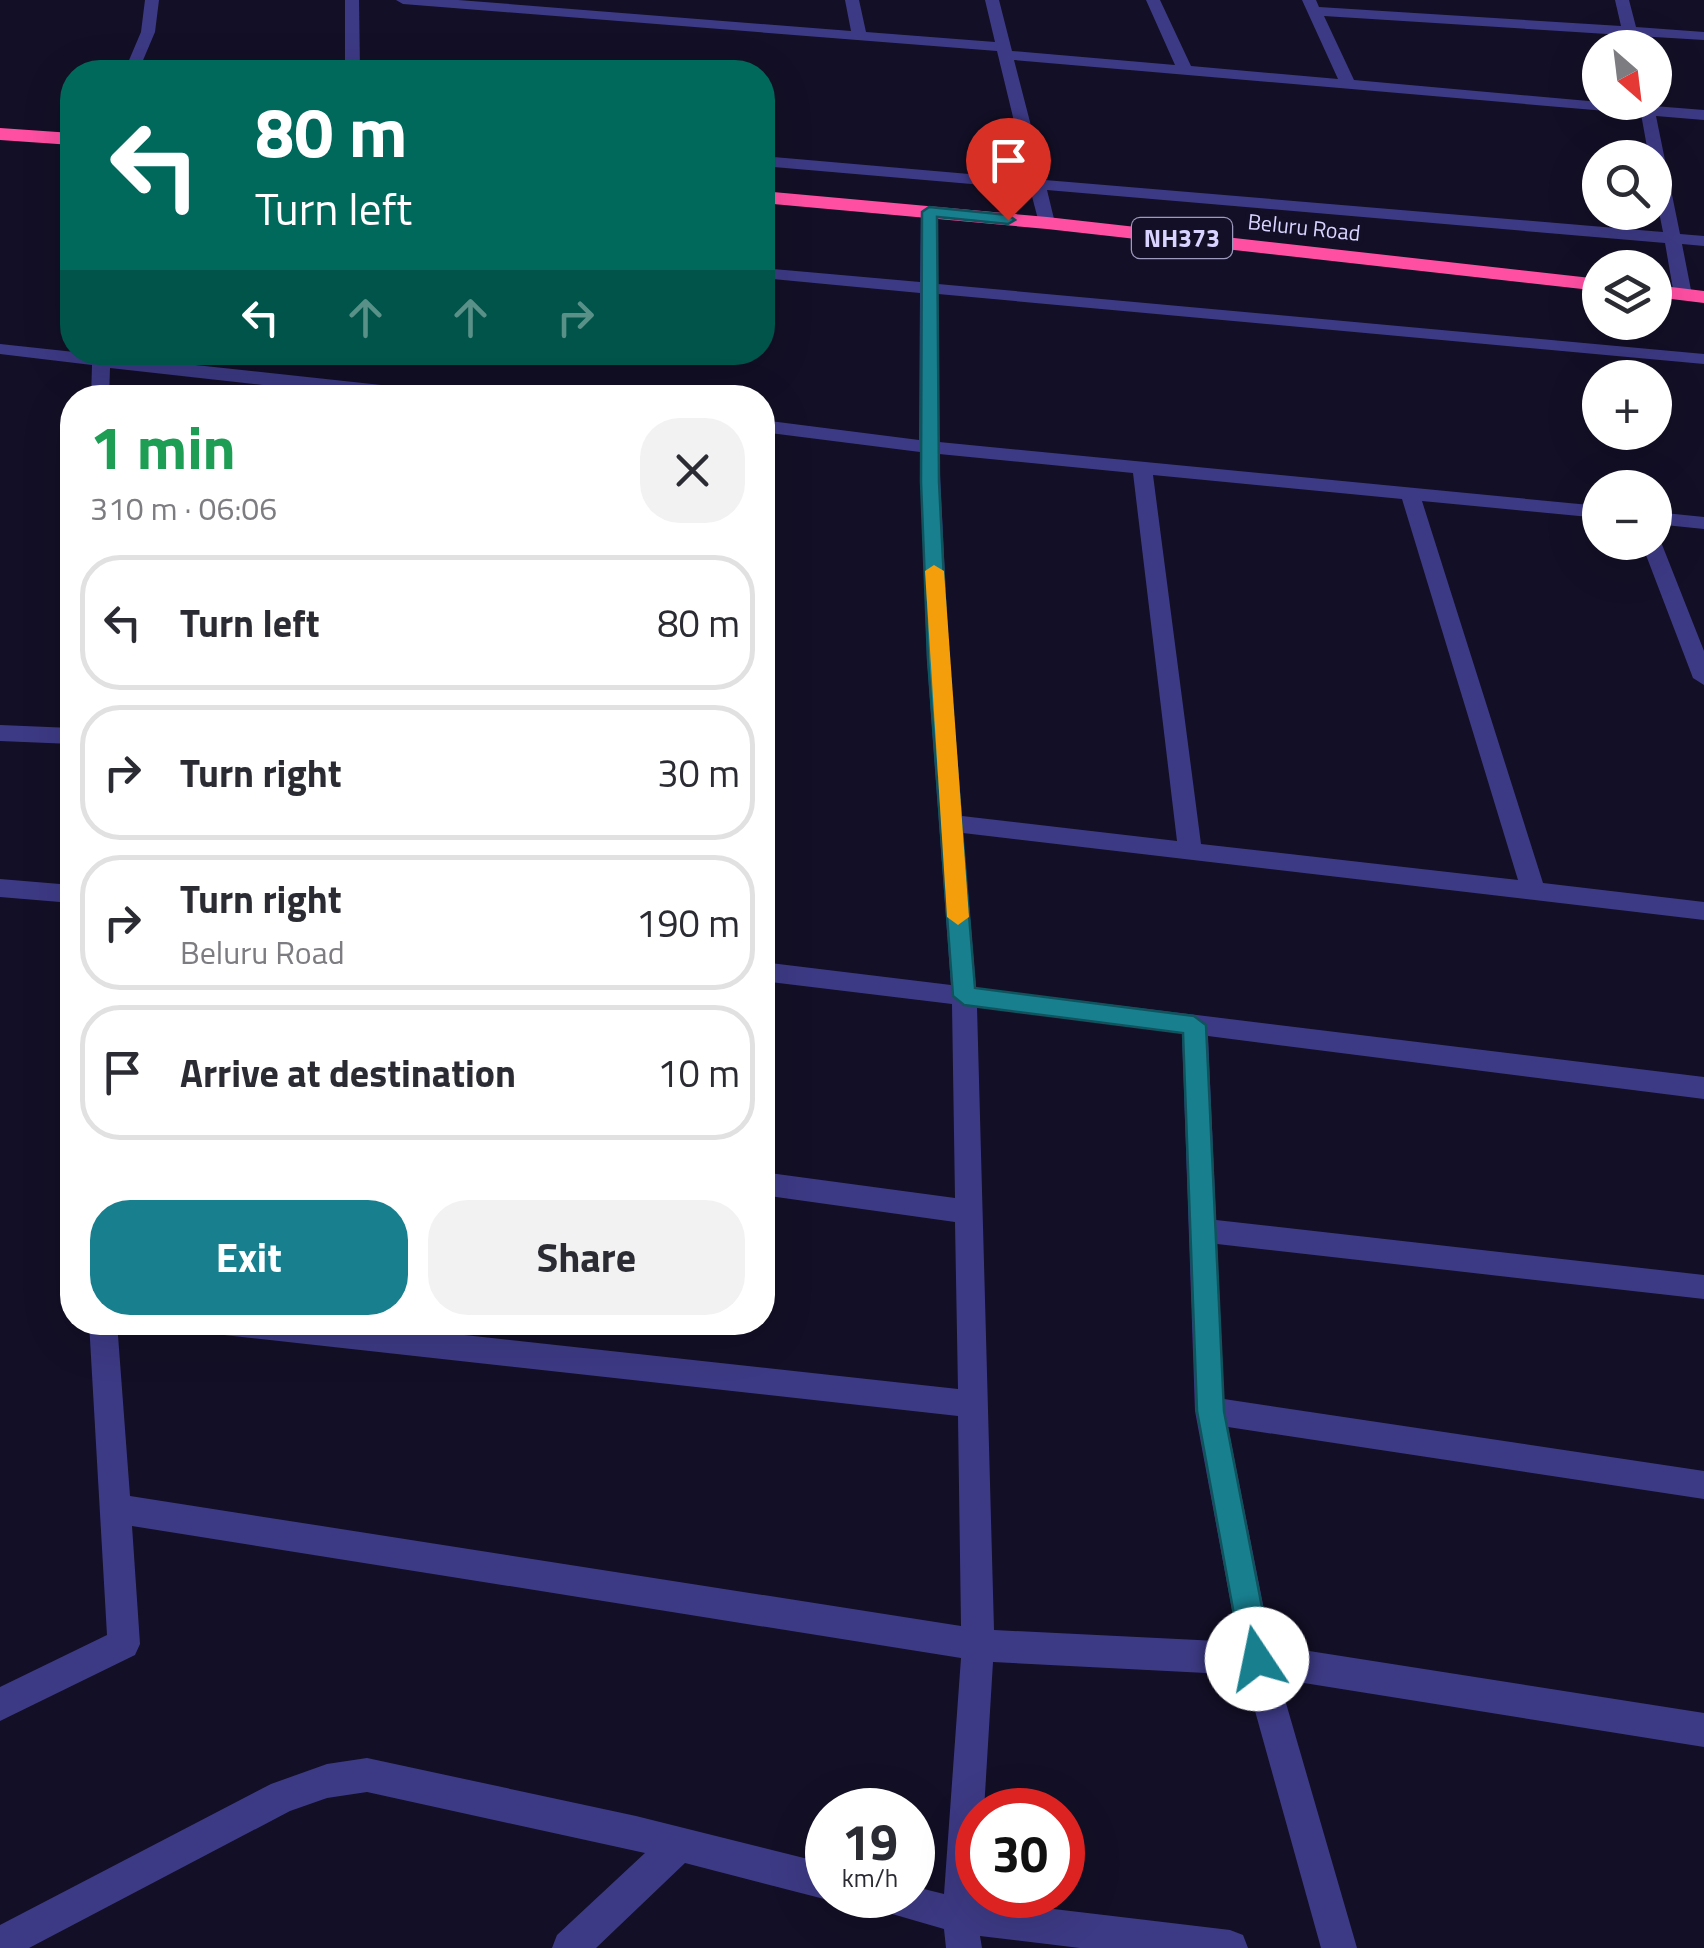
<!DOCTYPE html>
<html lang="en">
<head>
<meta charset="utf-8">
<style>
	:root { --surface:#fff; --page:#f2f2f3; --text:#2b2b33; --muted:#7c7c81; --line:#e1e1e2; --accent:#187f8f }
	body { margin:0; font-family:"Titillium Web",sans-serif; background:var(--page); color:var(--text); height:100vh; display:flex; flex-direction:column; font-size:38px; white-space:nowrap }
	* { box-sizing:border-box; margin:0 }
	p { font-size:32px; color:var(--muted) }
	.icon { flex:none; width:55px; height:55px; fill:none; stroke:currentColor; stroke-width:2; stroke-linecap:round; stroke-linejoin:round }
	.map { position:relative; flex:1; overflow:hidden }
	.panel { position:absolute; left:60px; top:385px; width:715px; height:950px; display:flex; flex-direction:column; background:var(--surface); border-radius:40px; box-shadow:0 10px 40px #0002 }
	.panel>* { flex:none }
	.guide { position:absolute; left:60px; top:60px; width:715px; height:305px; border-radius:40px; box-shadow:0 10px 40px #0002; background:#00695c; color:#fff; overflow:hidden }
	.needle { width:65px; rotate:152deg }
	.tools { position:absolute; left:1582px; top:30px; display:grid; gap:20px }
	.tools a { display:grid; place-items:center; width:90px; height:90px; border-radius:50%; background:var(--surface); box-shadow:0 10px 40px #0002; font-size:50px }
	.speed { position:absolute; left:805px; top:1788px; display:flex; gap:20px; font-size:50px; font-weight:700; text-align:center }
	.speed>* { display:grid; place-content:center; width:130px; height:130px; border-radius:50%; background:var(--surface); box-shadow:0 10px 40px #0002; line-height:1 }
	.speed small { font-size:25px; font-weight:400 }
	.speed .limit { border:15px solid #d22; background:#fff; color:#111 }
	.pin { position:absolute; display:grid; place-items:center; width:85px; height:85px; color:#fff; margin:-102px -42px; border-radius:50% 50% 50% 0; rotate:-45deg; box-shadow:0 0 10px #0007 }
	.pin .icon { rotate:45deg }
	.me { position:absolute; width:110px; margin:-55px; rotate:349deg; stroke-linejoin:round; filter:drop-shadow(0 0 8px #0008) }
	.turn { display:flex; align-items:center; gap:35px; height:210px; padding:0 30px; font-size:45px }
	.turn .icon { width:130px; height:130px; stroke-width:2.5 }
	.turn b { display:block; font-size:70px; line-height:85px }
	.lanes { display:flex; align-items:center; height:95px; padding:0 30px; background:#0003; justify-content:center; gap:50px; direction:ltr }
	.lanes .off { opacity:.35 }
	.round { display:grid; place-items:center; flex:none; width:105px; height:105px; border-radius:40px; background:var(--page) }
	.summary { display:flex; align-items:center; justify-content:space-between; height:170px; padding:0 30px }
	h1 { font-size:60px; font-weight:700; line-height:75px; color:#1e9e55 }
	.cta { display:flex; gap:20px; margin-top:auto; padding:20px 30px }
	.cta a { flex:1; height:115px; border-radius:40px; background:var(--accent); color:#fff; font-size:40px; font-weight:700; line-height:115px; text-align:center }
	.cta a+a { background:var(--page); color:var(--text) }
	ul { padding:0; list-style:none }
	li { display:flex; align-items:center; gap:30px; height:135px; margin:0 20px 15px; padding:0 10px; border:5px solid var(--line); border-radius:40px }
	li div { flex:1 }
	li b { display:block; font-size:38px }
	li em { font-style:normal }
	.map>svg:first-child { display:block }
	.lines { fill:none; stroke-linecap:round; stroke-linejoin:round }
	.street { fill:#3d3a85; fill-rule:evenodd }
	.highway { fill:#ff4fa3; fill-rule:evenodd }
	.route { fill:#187f8f; stroke:#10535d; stroke-width:2.5 }
	.slow { fill:#f59e0b }
	.labels { text-anchor:middle; dominant-baseline:central; stroke-width:10; stroke-linejoin:round; paint-order:stroke }
	.far-street-label { font-size:22px; fill:#d9d4ff; stroke:#130f26 }
	.shield { fill:#130f26; stroke:#9e99be; stroke-width:2.5 }
	.shield-label { font-size:25px; font-weight:bold; fill:#d9d4ff }
</style>
</head>
<body>
<div class="map">
<svg width="1704" height="1948" viewBox="0 0 1704 1948">
	<rect width="100%" height="100%" fill="#130f26"/>
	<g class="lines">
		<g class="street">
			<polygon points="145,0 159,0 155,32 138,72 124,72 141,32"/>
			<polygon points="345,0 359,0 360,72 345,72"/>
			<path d="M 396,0 L 458,0 L 851,31 L 845,0 L 859,0 L 866,32 L 995,42 L 985,0 L 999,0 L 1012,51 L 1175,65 L 1146,0 L 1160,0 L 1191,66 L 1338,79 L 1302,0 L 1316,0 L 1319,7 L 1621,26 L 1615,0 L 1629,0 L 1636,27 L 1704,32 L 1704,40 L 1638,36 L 1638,47 L 1629,48 L 1623,35 L 1324,16 L 1354,80 L 1600,102 L 1654,102 L 1654,106 L 1704,110 L 1704,120 L 1656,116 L 1680,234 L 1704,236 L 1704,246 L 1682,244 L 1692,295 L 1683,300 L 1674,295 L 1665,243 L 1047,190 L 1055,223 L 1047,228 L 1039,223 L 1030,189 L 762,166 L 762,156 L 1028,179 L 997,51 L 403,4 ZM 1014,60 L 1641,114 L 1649,158 L 1655,158 L 1655,192 L 1663,232 L 1045,180 Z"/>
			<path d="M 929,207 L 937,212 L 938,284 L 1704,354 L 1704,364 L 938,294 L 939,442 L 1600,506 L 1600,518 L 1422,501 L 1543,883 L 1704,902 L 1704,920 L 963,833 L 976,988 L 1704,1077 L 1704,1099 L 1208,1036 L 1216,1220 L 1704,1275 L 1704,1299 L 1217,1244 L 1224,1399 L 1704,1471 L 1704,1499 L 1228,1427 L 1271,1645 L 1704,1713 L 1704,1747 L 1279,1679 L 1357,1948 L 1321,1948 L 1245,1675 L 993,1662 L 984,1810 L 978,1810 L 978,1895 L 979,1900 L 1230,1930 L 1243,1935 L 1248,1948 L 1080,1948 L 980,1936 L 982,1948 L 946,1948 L 944,1929 L 868,1907 L 862,1895 L 912,1895 L 912,1886 L 944,1894 L 961,1658 L 132,1526 L 140,1644 L 135,1655 L 0,1721 L 0,1687 L 107,1635 L 89,1322 L 117,1322 L 130,1496 L 961,1626 L 958,1416 L 224,1335 L 214,1331 L 210,1322 L 346,1322 L 958,1389 L 955,1222 L 762,1195 L 762,1172 L 955,1198 L 952,1004 L 762,981 L 762,962 L 951,985 L 927,659 L 920,452 L 762,432 L 762,420 L 919,440 L 920,293 L 762,278 L 762,268 L 920,282 L 921,212 ZM 939,454 L 1133,473 L 1177,841 L 962,816 L 949,659 ZM 1153,475 L 1402,499 L 1518,880 L 1201,844 ZM 977,1007 L 1182,1033 L 1195,1411 L 1238,1642 L 994,1630 Z"/>
			<polygon points="0,344 446,392 455,398 381,398 110,368 109,398 91,398 92,365 0,354"/>
			<polygon points="1655,512 1704,517 1704,529 1655,524"/>
			<polygon points="1655,537 1661,542 1704,651 1704,685 1693,678 1641,542 1655,542"/>
			<polygon points="0,725 72,728 72,744 0,741"/>
			<polygon points="0,879 72,885 72,903 0,897"/>
			<polygon points="367,1758 636,1816 828,1864 828,1895 839,1895 828,1900 685,1863 596,1948 552,1948 557,1935 645,1853 367,1792 327,1798 290,1811 29,1948 0,1948 0,1925 271,1784 327,1764"/>
		</g>
		<g class="highway">
			<polygon points="0,128 72,133 72,145 0,140"/>
			<polygon points="762,191 1047,217 1600,279 1600,291 1047,229 762,203"/>
			<polygon points="1655,285 1704,291 1704,303 1655,297"/>
		</g>
	</g>
	<polygon class="route" points="929,207 1008,215 1015,220 1008,224 937,217 939,482 948,659 975,988 1194,1016 1206,1025 1224,1411 1272,1659 1267,1669 1257,1674 1246,1669 1242,1659 1197,1411 1183,1033 964,1005 953,996 928,659 921,482 922,212"/>
	<polygon class="slow" points="934,565 944,571 969,917 958,925 947,917 925,571"/>
	<g class="labels">
		<g class="far-street-label">
			<text transform="translate(1304 227) rotate(6)">Beluru Road</text>
		</g>
		<rect class="shield" x="1132" y="218" width="100" height="40" rx="8"/>
		<g class="shield-label">
			<text x="1182" y="238">NH373</text>
		</g>
	</g>
</svg>
<div class="tools">
<a><svg class="needle" viewBox="-14 -14 28 28"><path d="M0-13l5 13h-10z" fill="#e53935"/><path d="M0 13l5-13h-10z" fill="#7c7c81"/></svg></a>
<a><svg class="icon" aria-label="search" viewBox="0 0 24 24"><circle cx="10" cy="10" r="6"/><path d="M15 15l6 6"/></svg></a>
<a><svg class="icon" aria-label="layers" viewBox="0 0 24 24"><path d="M12 4l9 5-9 5-9-5zM3 14l9 5 9-5"/></svg></a>
<a>+</a>
<a>−</a>
</div>
<div class="speed"><div>19<small>km/h</small></div><div class="limit">30</div></div>
<div class="pin" style="left:1008px;top:220px;background:#d93025"><svg class="icon" aria-label="arrive" viewBox="0 0 24 24"><path d="M6 21V4h12l-3 4 3 4H6"/></svg></div>
<svg class="me" style="left:1257px;top:1659px" viewBox="-20 -20 40 40"><circle r="19" fill="#fff"/><path d="M0-13L10 11 0 6-10 11z" fill="#187f8f"/></svg>
<div class="guide">
<div class="turn"><svg class="icon" aria-label="left" viewBox="0 0 24 24"><path d="M17 20v-9H6M10 6l-5 5 5 5"/></svg><div><b>80 m</b>Turn left</div></div>
<div class="lanes"><svg class="icon" aria-label="left" viewBox="0 0 24 24"><path d="M17 20v-9H6M10 6l-5 5 5 5"/></svg><svg class="icon off" aria-label="ahead" viewBox="0 0 24 24"><path d="M12 20V5M6 11l6-6 6 6"/></svg><svg class="icon off" aria-label="ahead" viewBox="0 0 24 24"><path d="M12 20V5M6 11l6-6 6 6"/></svg><svg class="icon off" aria-label="right" viewBox="0 0 24 24"><path d="M7 20v-9h11M14 6l5 5-5 5"/></svg></div>
</div>
<section class="panel">
<div class="summary"><div><h1>1 min</h1><p>310 m · 06:06</p></div><a class="round"><svg class="icon" aria-label="close" viewBox="0 0 24 24"><path d="M6 6l12 12M18 6L6 18"/></svg></a></div>
<ul>
<li><svg class="icon" aria-label="left" viewBox="0 0 24 24"><path d="M17 20v-9H6M10 6l-5 5 5 5"/></svg><div><b>Turn left</b></div><em>80 m</em></li>
<li><svg class="icon" aria-label="right" viewBox="0 0 24 24"><path d="M7 20v-9h11M14 6l5 5-5 5"/></svg><div><b>Turn right</b></div><em>30 m</em></li>
<li><svg class="icon" aria-label="right" viewBox="0 0 24 24"><path d="M7 20v-9h11M14 6l5 5-5 5"/></svg><div><b>Turn right</b><p>Beluru Road</p></div><em>190 m</em></li>
<li><svg class="icon" aria-label="arrive" viewBox="0 0 24 24"><path d="M6 21V4h12l-3 4 3 4H6"/></svg><div><b>Arrive at destination</b></div><em>10 m</em></li>
</ul>
<div class="cta"><a>Exit</a><a>Share</a></div>
</section>
</div>
</body>
</html>
